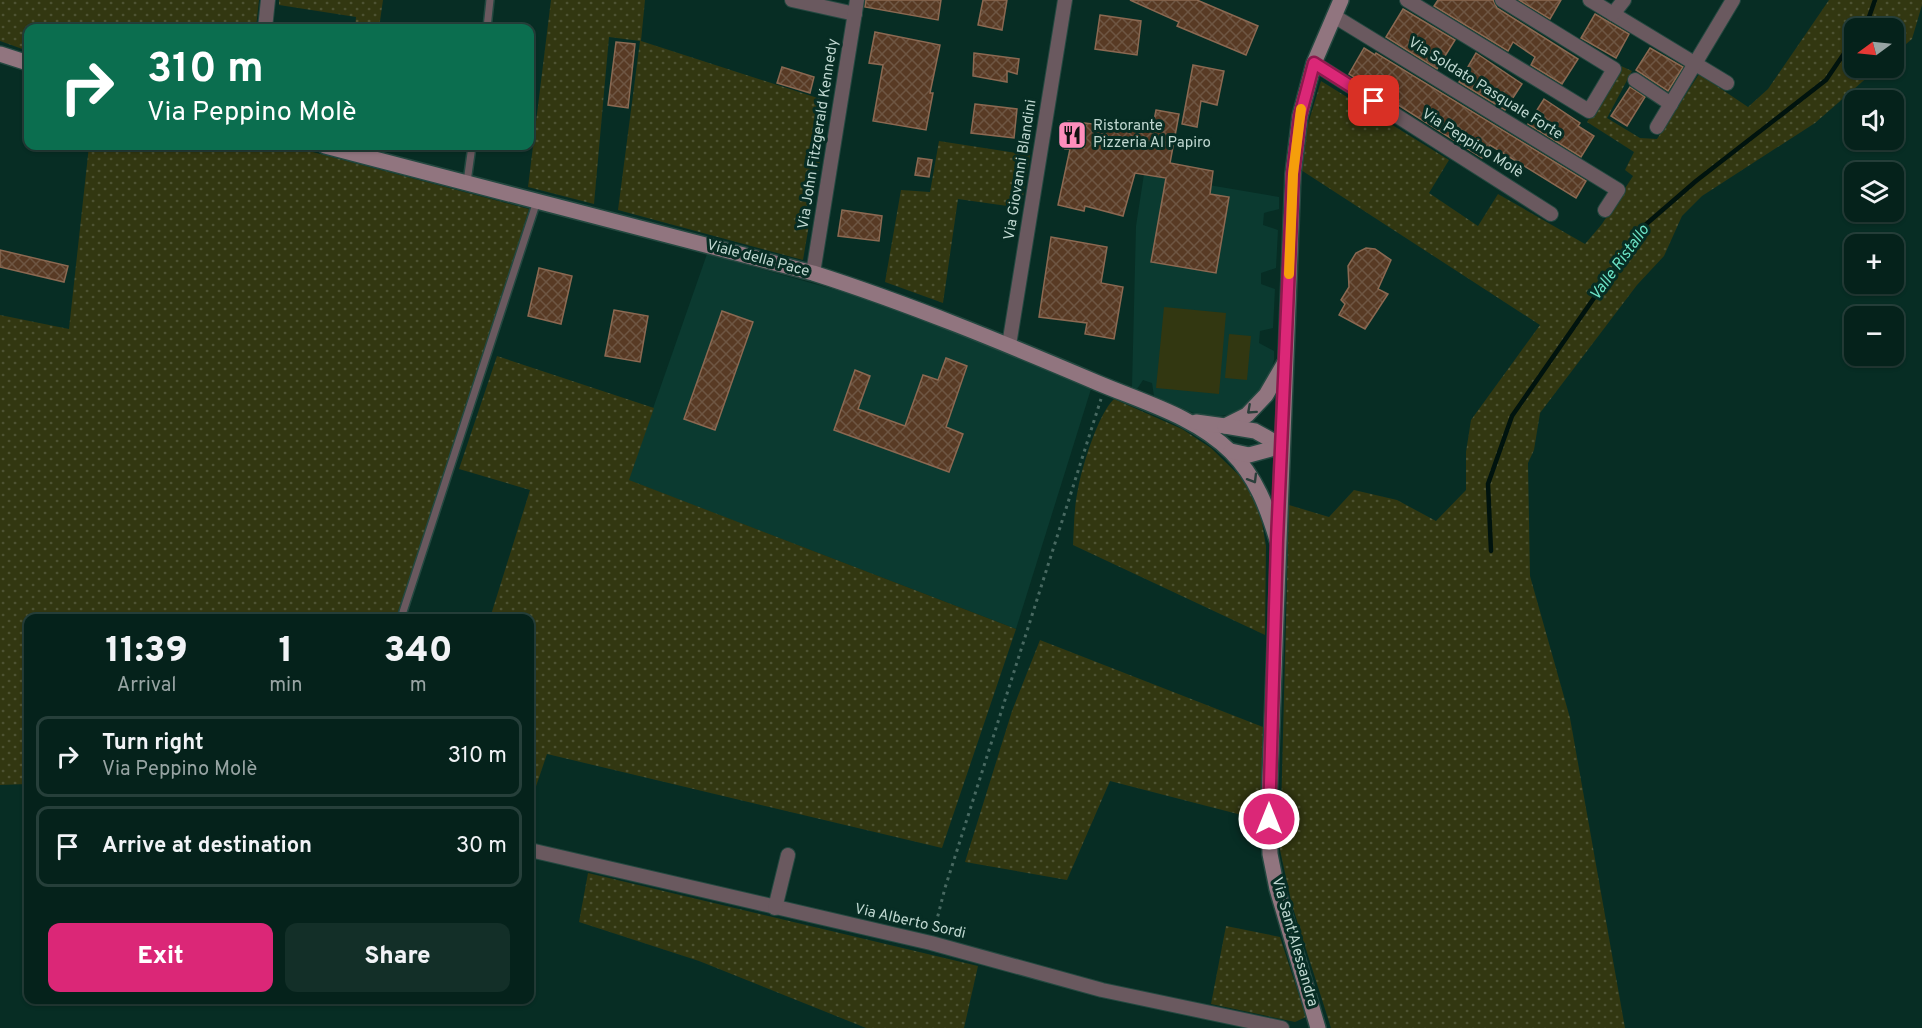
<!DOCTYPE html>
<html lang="en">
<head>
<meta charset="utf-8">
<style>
	:root { --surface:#05221b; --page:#132f28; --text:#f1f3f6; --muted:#97a4a3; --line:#263f3a; --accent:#db2777 }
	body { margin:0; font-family:Overpass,sans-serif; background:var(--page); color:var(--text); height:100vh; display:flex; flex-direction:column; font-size:22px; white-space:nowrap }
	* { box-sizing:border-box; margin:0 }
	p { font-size:20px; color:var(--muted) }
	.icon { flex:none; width:33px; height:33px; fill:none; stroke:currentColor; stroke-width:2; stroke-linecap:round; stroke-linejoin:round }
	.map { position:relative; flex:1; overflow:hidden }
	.details { position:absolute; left:24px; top:614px; width:510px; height:390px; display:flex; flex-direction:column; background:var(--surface); border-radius:12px; box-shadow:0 2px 4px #0004,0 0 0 2px var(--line) }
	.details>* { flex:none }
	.hud { position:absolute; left:24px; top:24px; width:510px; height:126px; border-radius:12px; box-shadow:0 2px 4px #0004,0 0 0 2px var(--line); background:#0b6e4f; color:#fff; overflow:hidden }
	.needle { width:39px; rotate:255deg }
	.controls { position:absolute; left:1844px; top:18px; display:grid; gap:12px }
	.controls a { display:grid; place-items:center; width:60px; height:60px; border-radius:12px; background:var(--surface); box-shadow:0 2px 4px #0004,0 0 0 2px var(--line); font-size:30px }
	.pin { position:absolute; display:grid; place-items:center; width:51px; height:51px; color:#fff; margin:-26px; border-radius:12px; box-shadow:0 3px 9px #0006 }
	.me { position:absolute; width:66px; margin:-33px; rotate:0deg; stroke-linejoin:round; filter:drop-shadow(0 0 4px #0008) }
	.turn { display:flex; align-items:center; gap:21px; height:126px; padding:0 24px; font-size:27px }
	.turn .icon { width:78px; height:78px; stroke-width:2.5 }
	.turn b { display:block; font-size:42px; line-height:51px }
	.eta { display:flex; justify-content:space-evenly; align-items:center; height:102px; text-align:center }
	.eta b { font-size:36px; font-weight:800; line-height:42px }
	.primary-button { display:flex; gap:12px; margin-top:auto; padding:12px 24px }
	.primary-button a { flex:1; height:69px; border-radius:12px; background:var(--accent); color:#fff; font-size:24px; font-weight:800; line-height:69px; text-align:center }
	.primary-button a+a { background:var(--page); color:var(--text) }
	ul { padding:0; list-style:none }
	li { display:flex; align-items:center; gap:18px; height:81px; margin:0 12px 9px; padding:0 12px; border:3px solid var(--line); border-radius:12px }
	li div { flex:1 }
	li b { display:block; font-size:22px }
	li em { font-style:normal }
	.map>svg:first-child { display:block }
	.built { fill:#0b3a30 }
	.grass { fill:url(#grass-dots) }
	.pitch { fill:#323711 }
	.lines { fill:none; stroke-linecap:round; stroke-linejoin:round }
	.stream { stroke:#00130e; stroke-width:4.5 }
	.building { fill:url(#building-cross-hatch); stroke:#8b6952; stroke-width:1.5 }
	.lane-casing { stroke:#244840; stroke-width:10 }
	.street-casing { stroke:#244840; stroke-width:16 }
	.secondary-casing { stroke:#244840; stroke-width:18 }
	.path { stroke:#486961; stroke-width:3; stroke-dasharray:3 4.5; stroke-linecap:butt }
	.lane { stroke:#6a595f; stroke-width:7 }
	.street { stroke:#6a595f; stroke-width:14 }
	.secondary { stroke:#91757f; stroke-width:15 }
	.oneway { stroke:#2a3f3b }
	.route-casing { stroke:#8e194d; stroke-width:15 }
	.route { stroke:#db2777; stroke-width:10 }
	.slow { stroke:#f59e0b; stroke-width:10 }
	.labels { text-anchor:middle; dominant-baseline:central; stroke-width:6; stroke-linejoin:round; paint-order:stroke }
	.street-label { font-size:15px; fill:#bfd7d0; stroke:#072d24 }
	.poi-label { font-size:15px; fill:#bfd7d0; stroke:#072d24; text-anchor:start }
	.water-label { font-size:16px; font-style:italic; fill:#6ae2c5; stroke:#072d24 }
</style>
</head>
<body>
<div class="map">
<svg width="1922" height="1028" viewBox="0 0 1922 1028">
	<defs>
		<pattern id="grass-dots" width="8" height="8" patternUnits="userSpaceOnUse" patternTransform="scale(1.5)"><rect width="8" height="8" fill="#323711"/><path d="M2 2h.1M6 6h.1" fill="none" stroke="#4e5333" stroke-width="1.8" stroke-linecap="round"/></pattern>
		<pattern id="building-cross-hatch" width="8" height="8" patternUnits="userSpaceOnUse" patternTransform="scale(1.5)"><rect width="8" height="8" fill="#583a24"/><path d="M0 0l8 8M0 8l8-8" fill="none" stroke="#6e5643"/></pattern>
	</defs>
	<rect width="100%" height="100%" fill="#072d24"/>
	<g class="built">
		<polygon points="1144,174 1279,197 1279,209 1264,213 1263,225 1278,230 1276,268 1261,273 1261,284 1275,289 1273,328 1260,331 1259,343 1274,351 1274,360 1270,375 1255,401 1231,414 1220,416 1196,414 1154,396 1152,383 1143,380 1137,389 1132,387 1136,226"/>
		<polygon points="707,254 876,301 909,312 1091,389 1016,629 628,480"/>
	</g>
	<g class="grass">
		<polygon points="0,0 259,0 256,28 28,28 28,51 0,41"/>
		<polygon points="279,0 383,0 379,28 355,28 356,17 279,5"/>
		<polygon points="551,0 645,0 641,41 830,102 803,260 618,210 640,41 609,37 594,204 528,187"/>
		<polygon points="1829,0 1922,0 1922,5 1912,39 1893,55 1893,28 1854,28 1854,68 1878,68 1815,123 1702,196 1682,216 1664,256 1637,285 1540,413 1534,450 1528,463 1530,576 1570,718 1625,1028 1331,1028 1292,905 1280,850 1289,505 1329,517 1354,490 1397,500 1436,521 1466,490 1466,452 1471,420 1540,325 1301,170 1305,134 1321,81 1449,160 1429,193 1478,226 1498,194 1585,244 1602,224 1633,176 1625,170 1634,152 1587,122 1621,66 1632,71 1607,118 1640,138 1657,139 1699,74 1748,107 1768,89"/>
		<polygon points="939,141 1030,155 1021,208 958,199 943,303 885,282 901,190 930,192"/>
		<polygon points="89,146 290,146 529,209 486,352 396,618 28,618 28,784 0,785 0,315 69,329"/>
		<polygon points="497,356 654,408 629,480 1016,629 942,848 547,754 530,804 530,618 490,618 530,490 459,469"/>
		<path d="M 1114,399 L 1182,429 L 1211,448 L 1246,482 L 1260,511 L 1266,546 L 1265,635 L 1073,545 C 1074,527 1074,507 1078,489 C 1082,467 1098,414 1114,399 Z"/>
		<polygon points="1040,640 1263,727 1261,820 1110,781 1067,880 965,862 1012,711"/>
		<polygon points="588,873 978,966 964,1028 866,1028 699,961 579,922"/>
		<polygon points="1226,926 1280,937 1306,1017 1295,1022 1211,1004"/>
	</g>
	<g class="pitch">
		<polygon points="1164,307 1226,313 1219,394 1156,388"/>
		<polygon points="1229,334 1251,336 1247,380 1225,378"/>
	</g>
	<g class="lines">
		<g class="stream">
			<polyline points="1861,28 1869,17 1875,0"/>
			<polyline points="1491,551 1488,484 1512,416 1644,226 1696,181 1826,80 1854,39"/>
		</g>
	</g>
	<g class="building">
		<polygon points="866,0 941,0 938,20 865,7"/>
		<polygon points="983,0 1007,0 1002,30 978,25"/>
		<polygon points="1130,0 1197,0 1258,26 1246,55 1177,26 1179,22"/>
		<polygon points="1438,0 1493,0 1497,8 1578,59 1562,84 1531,65 1535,57 1513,42 1508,51 1434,6"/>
		<polygon points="1519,0 1561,0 1550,19"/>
		<polygon points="1403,9 1455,40 1437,69 1386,37"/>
		<polygon points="1595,14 1629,34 1616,58 1581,38"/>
		<polygon points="1100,15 1141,21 1137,55 1095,49"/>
		<polygon points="875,32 940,45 930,93 933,93 926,130 873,121 883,65 869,63"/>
		<polygon points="616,42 635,44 628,108 608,105"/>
		<polygon points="1364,48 1375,55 1376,53 1586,181 1576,198 1490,145 1482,158 1349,74"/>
		<polygon points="1650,48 1683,67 1668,91 1636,70"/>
		<polygon points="974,53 1019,59 1017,74 1007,71 1007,82 973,76"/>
		<polygon points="1476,53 1522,84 1505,110 1459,82"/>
		<polygon points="1193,65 1224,71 1217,105 1201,101 1197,127 1182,124"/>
		<polygon points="782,67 814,77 810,93 777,83"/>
		<polygon points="1630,87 1645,97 1627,126 1611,116"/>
		<polygon points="1544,99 1580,123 1578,126 1594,136 1581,157 1528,124"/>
		<polygon points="975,104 1017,109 1014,138 971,133"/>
		<polygon points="1156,110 1179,114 1170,163 1213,171 1210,194 1229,197 1216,273 1151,262 1166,178 1135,173 1123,216 1085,206 1084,211 1058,205 1070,149 1065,149 1068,121 1152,131"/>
		<polygon points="918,158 932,160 929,177 915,175"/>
		<polygon points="842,210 882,216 879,241 838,236"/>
		<polygon points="1051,237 1107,247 1101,283 1123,287 1114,339 1085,334 1087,323 1039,317"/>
		<polygon points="1366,248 1375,249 1391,260 1378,289 1388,294 1365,329 1339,315 1345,304 1341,300 1349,287 1348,266 1356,253"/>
		<polygon points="0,250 68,266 64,282 0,267"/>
		<polygon points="539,268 572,276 561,324 528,316"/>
		<polygon points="614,310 648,316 640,362 605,356"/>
		<polygon points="722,311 753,322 715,430 684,419"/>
		<polygon points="946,358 967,366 946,427 963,434 949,472 834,430 855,370 870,376 858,409 905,426 923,375 938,380"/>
	</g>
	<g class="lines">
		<g class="lane-casing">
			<g id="lane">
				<polyline points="487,28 490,0"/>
				<polyline points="467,182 472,146"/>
				<polyline points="401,618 537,201"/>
			</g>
		</g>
		<g class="street-casing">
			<g id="street">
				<polyline points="792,0 855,14"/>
				<polyline points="1407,0 1589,111 1614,69 1502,0"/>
				<polyline points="1590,0 1727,83"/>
				<polyline points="1613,14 1624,0"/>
				<polyline points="1334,16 1618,190 1605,210"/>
				<polyline points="265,28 268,0"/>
				<polyline points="1314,63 1551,214"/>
				<polyline points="1635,80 1671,104"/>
				<polyline points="1657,127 1733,0"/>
				<polyline points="813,273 857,0"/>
				<polyline points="1009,345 1065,0"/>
				<polyline points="530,850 931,943 1102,990 1282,1028"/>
				<polyline points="775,908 788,855"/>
			</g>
		</g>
		<g class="secondary-casing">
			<g id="secondary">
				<polyline points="0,54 28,63"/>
				<path d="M 325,146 L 813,273 C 910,304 1004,343 1098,383 C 1143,402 1196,417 1231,452 C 1256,477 1267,507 1277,540"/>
				<polyline points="1196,422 1225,426 1247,415 1266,395 1284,364"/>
				<polyline points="1225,426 1255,431 1282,446"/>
				<polyline points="1231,451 1249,455 1282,446"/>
				<polyline points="1318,1028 1277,889 1270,854 1269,802 1293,174 1300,116 1314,63 1341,0"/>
			</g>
		</g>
		<polyline class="path" points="934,931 945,888 1101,399"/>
		<use href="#lane" class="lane"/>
		<use href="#street" class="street"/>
		<use href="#secondary" class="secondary"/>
	</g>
	<defs><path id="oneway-chevron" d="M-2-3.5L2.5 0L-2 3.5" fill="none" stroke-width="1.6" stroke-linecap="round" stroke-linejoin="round" transform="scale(1.5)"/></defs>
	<g class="oneway">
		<use href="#oneway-chevron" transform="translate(1251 410) rotate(138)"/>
		<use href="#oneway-chevron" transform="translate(1253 479) rotate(59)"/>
	</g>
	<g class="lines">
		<g class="route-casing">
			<polyline id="route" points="1269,819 1277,540 1293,174 1300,116 1314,63 1374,101"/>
		</g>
		<use href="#route" class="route"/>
		<polyline class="slow" points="1289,274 1293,174 1301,109"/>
	</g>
	<defs>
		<g id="restaurant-square" transform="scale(1.5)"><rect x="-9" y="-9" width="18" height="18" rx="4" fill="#fe8ebc" stroke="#072d24"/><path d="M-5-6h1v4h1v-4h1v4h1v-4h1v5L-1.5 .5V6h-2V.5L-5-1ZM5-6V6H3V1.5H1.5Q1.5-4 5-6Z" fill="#111"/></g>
	</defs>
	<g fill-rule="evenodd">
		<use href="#restaurant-square" x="1072" y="135"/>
	</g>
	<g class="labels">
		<g class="street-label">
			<text transform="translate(1485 89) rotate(32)">Via Soldato Pasquale Forte</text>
			<text transform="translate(819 134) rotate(-81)">Via John Fitzgerald Kennedy</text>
			<text transform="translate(1472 144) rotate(32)">Via Peppino Molè</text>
			<text transform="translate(1021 170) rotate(-81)">Via Giovanni Blandini</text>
			<text transform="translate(758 259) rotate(15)">Viale della Pace</text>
			<text transform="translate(910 922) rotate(13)">Via Alberto Sordi</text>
			<text transform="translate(1294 942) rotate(74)">Via Sant'Alessandra</text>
		</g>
		<g class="poi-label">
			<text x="1093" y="126">Ristorante<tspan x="1093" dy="17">Pizzeria Al Papiro</tspan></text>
		</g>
		<g class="water-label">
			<text transform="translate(1620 263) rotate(-54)">Valle Ristallo</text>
		</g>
	</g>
</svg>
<div class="controls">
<a><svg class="needle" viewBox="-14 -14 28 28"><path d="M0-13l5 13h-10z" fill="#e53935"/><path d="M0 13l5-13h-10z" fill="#97a4a3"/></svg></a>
<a><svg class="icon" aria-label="sound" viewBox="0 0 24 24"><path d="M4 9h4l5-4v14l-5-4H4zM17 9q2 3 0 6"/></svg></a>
<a><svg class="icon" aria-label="layers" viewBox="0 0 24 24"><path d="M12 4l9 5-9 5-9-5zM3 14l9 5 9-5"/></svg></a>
<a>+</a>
<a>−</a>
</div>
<div class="pin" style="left:1374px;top:101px;background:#d93025"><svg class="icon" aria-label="arrive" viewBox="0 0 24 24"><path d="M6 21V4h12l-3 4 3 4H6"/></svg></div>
<svg class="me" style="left:1269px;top:819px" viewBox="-20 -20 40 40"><circle r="17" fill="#db2777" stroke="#fff" stroke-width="3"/><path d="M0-11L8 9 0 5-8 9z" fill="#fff"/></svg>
<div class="hud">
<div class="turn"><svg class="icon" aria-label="right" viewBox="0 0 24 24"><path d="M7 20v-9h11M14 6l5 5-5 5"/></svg><div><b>310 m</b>Via Peppino Molè</div></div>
</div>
<section class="details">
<div class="eta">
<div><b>11:39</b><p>Arrival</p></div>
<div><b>1</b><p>min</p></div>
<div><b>340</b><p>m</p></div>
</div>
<ul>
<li><svg class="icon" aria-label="right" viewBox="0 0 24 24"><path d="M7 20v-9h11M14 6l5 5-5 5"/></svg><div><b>Turn right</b><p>Via Peppino Molè</p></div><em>310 m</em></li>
<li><svg class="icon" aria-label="arrive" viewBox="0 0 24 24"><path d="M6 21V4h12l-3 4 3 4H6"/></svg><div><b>Arrive at destination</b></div><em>30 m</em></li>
</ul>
<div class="primary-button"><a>Exit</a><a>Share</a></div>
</section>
</div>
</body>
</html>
